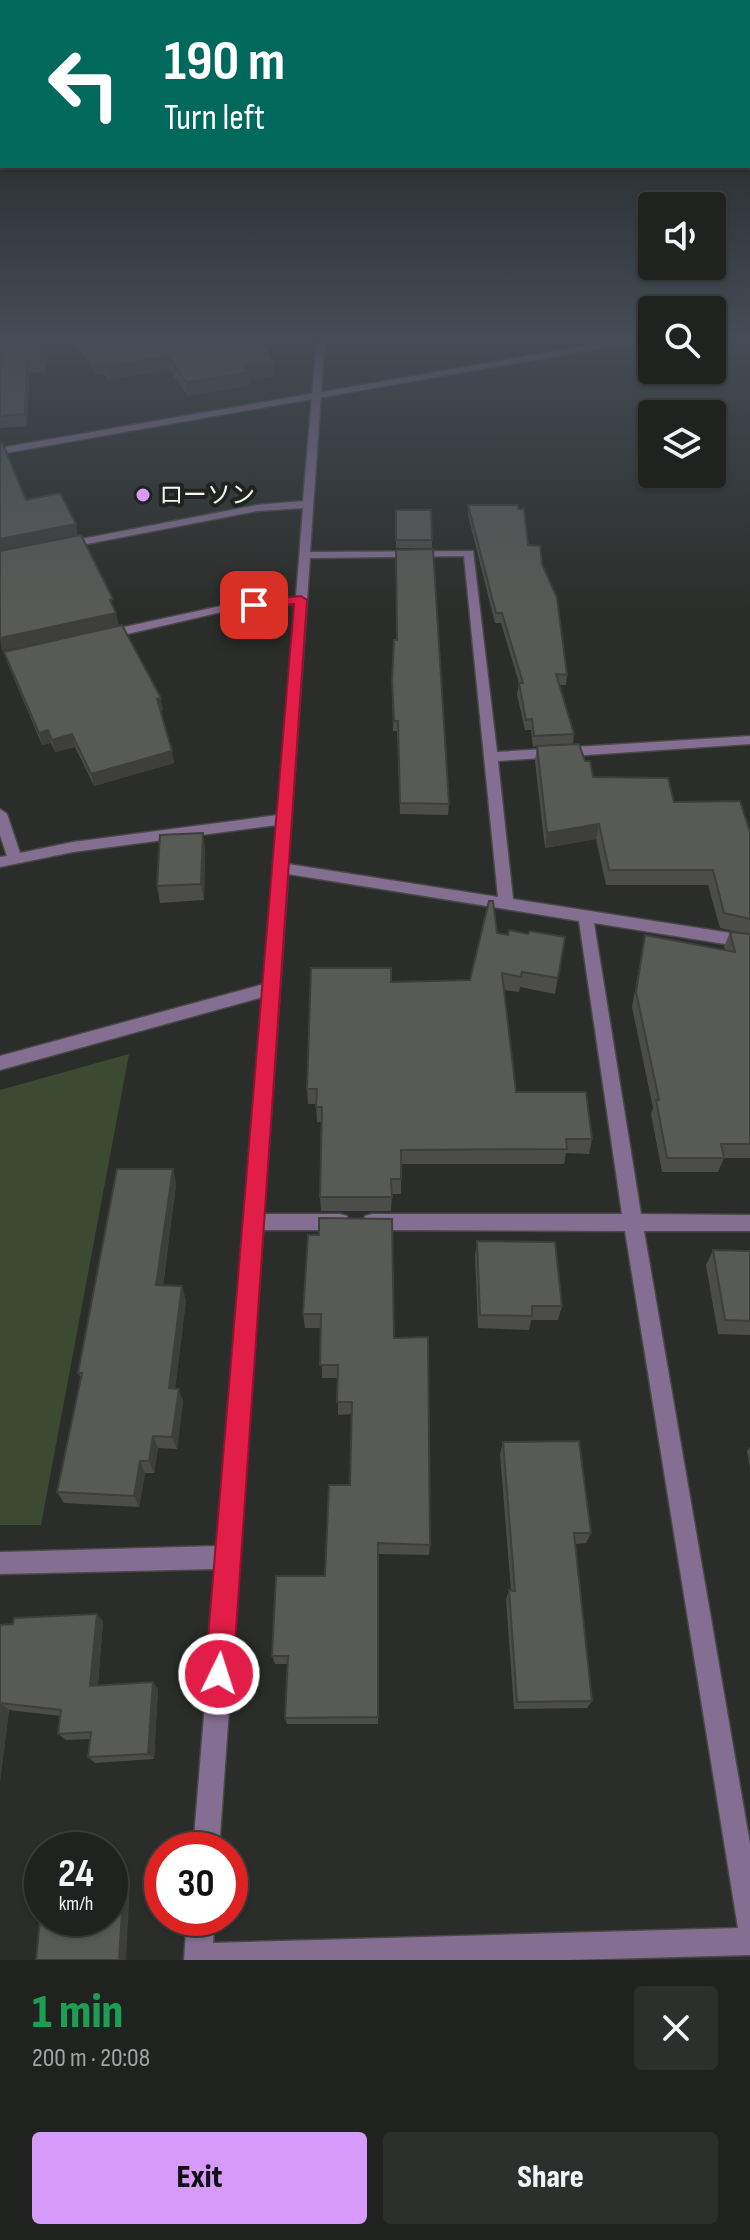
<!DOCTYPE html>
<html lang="en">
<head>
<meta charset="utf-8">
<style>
	:root { --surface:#202220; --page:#2d2f2d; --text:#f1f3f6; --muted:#a2a4a5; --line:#3d3f3e; --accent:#d69bfa }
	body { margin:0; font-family:"Sofia Sans Condensed","Noto Sans JP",sans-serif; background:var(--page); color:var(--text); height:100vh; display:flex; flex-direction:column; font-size:30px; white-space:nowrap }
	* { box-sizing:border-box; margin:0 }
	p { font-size:26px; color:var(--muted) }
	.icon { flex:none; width:44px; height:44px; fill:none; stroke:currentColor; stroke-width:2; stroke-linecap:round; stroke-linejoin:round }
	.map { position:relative; height:1960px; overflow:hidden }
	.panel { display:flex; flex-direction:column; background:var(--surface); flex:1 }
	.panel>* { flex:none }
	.guide { position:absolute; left:0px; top:0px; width:750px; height:168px; box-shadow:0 2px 6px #0004,0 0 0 2px var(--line); background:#00695c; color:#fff; overflow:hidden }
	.fabs { position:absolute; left:638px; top:192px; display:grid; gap:16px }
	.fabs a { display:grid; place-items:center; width:88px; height:88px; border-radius:8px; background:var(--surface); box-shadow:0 2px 6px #0004,0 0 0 2px var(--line); font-size:40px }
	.speed { position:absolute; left:24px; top:1832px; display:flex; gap:16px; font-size:40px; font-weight:700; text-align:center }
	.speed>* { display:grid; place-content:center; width:104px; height:104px; border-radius:50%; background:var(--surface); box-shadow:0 2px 6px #0004,0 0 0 2px var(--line); line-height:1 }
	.speed small { font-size:20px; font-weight:400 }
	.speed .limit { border:12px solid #d22; background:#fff; color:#111 }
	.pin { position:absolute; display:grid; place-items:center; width:68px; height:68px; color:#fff; margin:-34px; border-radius:16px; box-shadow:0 4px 12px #0006 }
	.me { position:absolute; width:88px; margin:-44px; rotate:4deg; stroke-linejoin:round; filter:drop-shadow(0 0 6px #0008) }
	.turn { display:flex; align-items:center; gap:28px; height:168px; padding:0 32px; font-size:36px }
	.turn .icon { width:104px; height:104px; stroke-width:2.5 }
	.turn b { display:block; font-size:56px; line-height:68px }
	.round { display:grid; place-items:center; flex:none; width:84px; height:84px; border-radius:8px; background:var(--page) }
	.overview { display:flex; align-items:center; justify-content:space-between; height:136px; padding:0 32px }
	h1 { font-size:48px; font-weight:800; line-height:60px; color:#1e9e55 }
	.primary-button { display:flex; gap:16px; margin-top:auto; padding:16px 32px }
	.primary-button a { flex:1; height:92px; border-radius:8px; background:var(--accent); color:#111; font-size:32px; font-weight:800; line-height:92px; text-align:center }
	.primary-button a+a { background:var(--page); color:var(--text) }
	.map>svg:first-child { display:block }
	.green { fill:#3d4a32 }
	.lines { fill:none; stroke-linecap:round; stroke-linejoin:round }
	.minor-casing { stroke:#474946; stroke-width:3 }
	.tertiary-casing { stroke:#474946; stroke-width:3 }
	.minor { fill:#846e92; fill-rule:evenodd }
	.tertiary { fill:#846e92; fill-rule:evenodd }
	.wall { fill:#4c4d4a }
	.shaded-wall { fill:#3e3f3c }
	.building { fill:#585a56; stroke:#3e3f3c; stroke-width:2 }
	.route { fill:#e11d48; stroke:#92132f; stroke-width:2 }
	.poi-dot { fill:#d69bfa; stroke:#212320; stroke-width:3 }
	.labels { text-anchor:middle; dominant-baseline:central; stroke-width:8; stroke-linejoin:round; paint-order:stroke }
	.far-poi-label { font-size:24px; fill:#f3f5f2; stroke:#212320; text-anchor:start }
</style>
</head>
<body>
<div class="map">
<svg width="750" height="1960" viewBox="0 0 750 1960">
	<rect width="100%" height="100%" fill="#2b2d2a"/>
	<polygon class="green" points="129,1054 41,1525 0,1525 0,1090"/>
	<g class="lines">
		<g class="minor-casing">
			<path id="minor" d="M 317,337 L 325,337 L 310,552 L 473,551 L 497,752 L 750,736 L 750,744 L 498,761 L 513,899 L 750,936 L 750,948 L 594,923 L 641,1214 L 750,1215 L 750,1231 L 644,1231 L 750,1844 L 750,1955 L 569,1960 L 184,1960 L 187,1918 L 215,1918 L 213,1943 L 738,1928 L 625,1231 L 372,1230 L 365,1228 L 363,1222 L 365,1216 L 372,1214 L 622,1214 L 579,921 L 288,874 L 264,1214 L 340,1214 L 347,1216 L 349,1222 L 347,1228 L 340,1230 L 263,1230 L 219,1850 L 193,1850 L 216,1569 L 0,1574 L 0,1552 L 218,1546 L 263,997 L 0,1070 L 0,1056 L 264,984 L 277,825 L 73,852 L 0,867 L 0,857 L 7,856 L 0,835 L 0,809 L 7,814 L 20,853 L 73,842 L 278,815 L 295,604 L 230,610 L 106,639 L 100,635 L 106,631 L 230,604 L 296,597 L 303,508 L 257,511 L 66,548 L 61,545 L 66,542 L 257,505 L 303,501 ZM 464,556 L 498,897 L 288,864 L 310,558 Z"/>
		</g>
		<g class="tertiary-casing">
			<polygon id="tertiary" points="637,337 652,337 652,339 0,454 0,448"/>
		</g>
		<use href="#minor" class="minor"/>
		<use href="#tertiary" class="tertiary"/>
	</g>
	<g class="wall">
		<polygon points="0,337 48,337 45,372 29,373 27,426 0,428"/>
		<polygon points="70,337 261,337 273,363 274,376 250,379 250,385 188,396 169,369 108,380 104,374 97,375"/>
		<polygon points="468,505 528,545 542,564 567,675 566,685 560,685 574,734 573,744 585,761 593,777 674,802 750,832 750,1158 724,1158 718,1172 662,1172 651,1114 653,1108 632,1007 645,935 725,950 724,947 730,932 742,933 720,928 708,885 606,885 596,839 545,848 535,762 537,746 533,747 531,730 525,730 517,694 519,683 501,623 495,623 468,515"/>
		<polygon points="396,510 432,540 432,548 396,548"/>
		<polygon points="4,652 163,710 160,711 174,763 94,786 75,747 55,752 51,743 42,745 8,664"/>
		<polygon points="392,691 449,804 448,815 400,814 397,731 393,731"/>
		<polygon points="205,849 204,900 160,903 157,886"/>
		<polygon points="497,933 508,935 528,934 565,937 555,994 520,987 519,992 504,990 516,1092 592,1139 589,1154 566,1153 564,1164 401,1164 401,1194 392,1194 391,1211 321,1211 320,1197 321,1122 317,1122 316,1104 308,1104 307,1089 391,982 470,980"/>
		<polygon points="173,1169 176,1184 163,1286 186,1300 175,1389 183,1401 177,1449 158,1448 154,1473 145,1473 139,1507 64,1503 57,1492 81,1378 78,1373"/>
		<polygon points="308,1235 394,1338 430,1545 429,1555 378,1554 378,1724 287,1724 285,1718 287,1664 275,1664 272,1656 325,1576 350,1485 352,1414 338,1415 338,1378 322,1378 321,1328 305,1328 303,1314"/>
		<polygon points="477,1241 562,1306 558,1320 531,1320 529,1330 478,1328 475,1255"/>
		<polygon points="713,1250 750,1251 750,1335 718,1334 706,1265"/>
		<polygon points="503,1442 591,1533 586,1543 575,1544 592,1701 587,1708 514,1709 506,1599 509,1590 511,1590 500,1454"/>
		<polygon points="750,1447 750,1468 747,1451"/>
		<polygon points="97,1614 103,1622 98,1685 153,1682 158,1689 154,1759 95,1763 88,1757 90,1739 66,1740 58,1734 60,1716 9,1710 0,1781 0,1625"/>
	</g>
	<g class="shaded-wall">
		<polygon points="45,337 48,337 45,372 43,361"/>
		<polygon points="168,356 169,369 108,380 106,367"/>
		<polygon points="102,361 104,374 97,375 95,362"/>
		<polygon points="27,362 29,373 27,426 25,414"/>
		<polygon points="273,363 274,376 250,379 250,385 188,396 186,382 245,366"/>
		<polygon points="76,524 78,537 0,552 0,539"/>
		<polygon points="116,613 119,626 2,651 0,638"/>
		<polygon points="161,698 163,710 159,711 157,699"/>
		<polygon points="48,730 51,743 42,745 39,733"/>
		<polygon points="72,734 75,747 55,752 52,740"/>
		<polygon points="172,751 174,763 94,786 91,774"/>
		<polygon points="599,824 596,839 545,848 547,833"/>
		<polygon points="203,833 205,849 204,900 201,884"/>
		<polygon points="173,1169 176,1184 161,1299 156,1285"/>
		<polygon points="182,1286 186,1300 173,1401 169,1388"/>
		<polygon points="179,1389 183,1401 177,1449 172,1437"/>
		<polygon points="153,1436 158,1448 154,1473 149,1461"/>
		<polygon points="140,1461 145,1473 139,1507 134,1496"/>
		<polygon points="97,1614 103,1622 97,1693 90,1686"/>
		<polygon points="153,1682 158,1689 154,1759 148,1754"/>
		<polygon points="0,1703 9,1710 0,1781"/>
		<polygon points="124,1881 130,1884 126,1960 119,1960"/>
	</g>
	<g class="building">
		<polygon points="0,337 45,337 43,361 27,362 25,414 0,416"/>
		<polygon points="77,337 261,337 273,363 245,366 249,372 186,382 168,356 106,367 102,361 95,362"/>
		<polygon points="0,443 3,444 26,500 60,493 76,524 0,539"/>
		<polygon points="468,505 518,505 518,509 524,509 528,545 540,546 542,564 557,598 567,675 556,674 574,734 534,736 532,719 526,720 519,683 523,683 502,613 496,613"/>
		<polygon points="396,510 431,510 432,540 396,540"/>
		<polygon points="81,535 113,599 110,600 116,613 0,638 0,551"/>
		<polygon points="433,549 449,804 400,803 398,721 394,721 392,681 394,640 397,640 396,550"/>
		<polygon points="122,625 161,698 157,699 172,751 91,774 72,734 52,740 48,730 39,733 4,652"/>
		<polygon points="579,744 585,761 590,761 593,777 668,778 674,802 740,801 750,832 750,919 724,913 713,870 609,870 599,824 547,833 537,746"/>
		<polygon points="203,833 201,884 157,886 160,835"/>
		<polygon points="489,901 493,901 497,933 508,935 509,930 528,934 530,931 565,937 558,978 522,972 521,977 502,973 516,1092 586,1092 592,1139 566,1139 567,1149 401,1150 401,1179 391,1179 392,1197 320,1197 322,1107 316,1107 317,1089 307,1089 311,968 391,968 391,982 470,980"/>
		<polygon points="730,932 750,934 750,1144 721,1144 724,1158 667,1158 656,1100 659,1100 636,992 645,935 735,952"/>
		<polygon points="117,1169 173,1169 156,1285 182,1286 169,1388 179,1389 172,1437 153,1436 149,1461 140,1461 134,1496 57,1492 82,1373 78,1373"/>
		<polygon points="319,1218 392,1219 394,1338 428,1337 430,1545 378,1543 378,1717 285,1718 288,1656 272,1656 276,1576 325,1576 329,1485 350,1485 352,1402 337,1402 338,1365 320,1365 321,1314 303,1314 308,1235 319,1235"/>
		<polygon points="477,1241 555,1242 562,1306 532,1306 532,1316 480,1315"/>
		<polygon points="713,1250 750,1251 750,1321 725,1320"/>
		<polygon points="579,1441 591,1533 574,1533 592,1701 517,1702 509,1590 515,1591 503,1442"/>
		<polygon points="97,1614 90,1686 153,1682 148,1754 88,1757 91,1732 58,1734 61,1710 0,1703 0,1704 0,1625 13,1624 14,1618"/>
		<polygon points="124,1881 119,1960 36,1960 42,1900 42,1918 110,1918 110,1882"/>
	</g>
	<linearGradient id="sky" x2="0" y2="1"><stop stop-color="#181917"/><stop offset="0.55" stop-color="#444c55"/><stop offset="1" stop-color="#444c55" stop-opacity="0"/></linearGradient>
	<rect width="750" height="612" fill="url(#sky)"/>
	<polygon class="route" points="301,596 307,600 233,1674 229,1684 219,1688 209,1684 205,1674 294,604 254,609 247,605 254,601"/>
	<circle class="poi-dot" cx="143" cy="495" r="8"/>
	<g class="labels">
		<g class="far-poi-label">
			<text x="159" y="495">ローソン</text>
		</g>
	</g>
</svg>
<div class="fabs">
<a><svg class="icon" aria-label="sound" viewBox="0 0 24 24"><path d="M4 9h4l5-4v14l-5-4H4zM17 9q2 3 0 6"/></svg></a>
<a><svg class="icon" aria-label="search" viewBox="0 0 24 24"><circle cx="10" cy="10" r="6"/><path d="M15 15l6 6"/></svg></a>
<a><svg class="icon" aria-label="layers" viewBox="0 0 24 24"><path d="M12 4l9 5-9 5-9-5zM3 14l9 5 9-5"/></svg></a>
</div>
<div class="speed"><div>24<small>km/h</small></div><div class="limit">30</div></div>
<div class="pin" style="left:254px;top:605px;background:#d93025"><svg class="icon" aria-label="arrive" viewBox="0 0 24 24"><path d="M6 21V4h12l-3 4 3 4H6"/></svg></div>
<svg class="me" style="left:219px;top:1674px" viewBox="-20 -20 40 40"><circle r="17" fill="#e11d48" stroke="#fff" stroke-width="3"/><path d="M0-11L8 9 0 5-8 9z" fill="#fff"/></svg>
<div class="guide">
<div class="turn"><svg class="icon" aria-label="left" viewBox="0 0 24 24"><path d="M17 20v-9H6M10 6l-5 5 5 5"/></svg><div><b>190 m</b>Turn left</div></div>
</div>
</div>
<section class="panel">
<div class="overview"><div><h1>1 min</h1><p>200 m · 20:08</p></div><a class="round"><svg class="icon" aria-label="close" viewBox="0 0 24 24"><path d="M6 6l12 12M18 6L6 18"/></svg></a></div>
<div class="primary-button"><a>Exit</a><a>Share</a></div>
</section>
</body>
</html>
